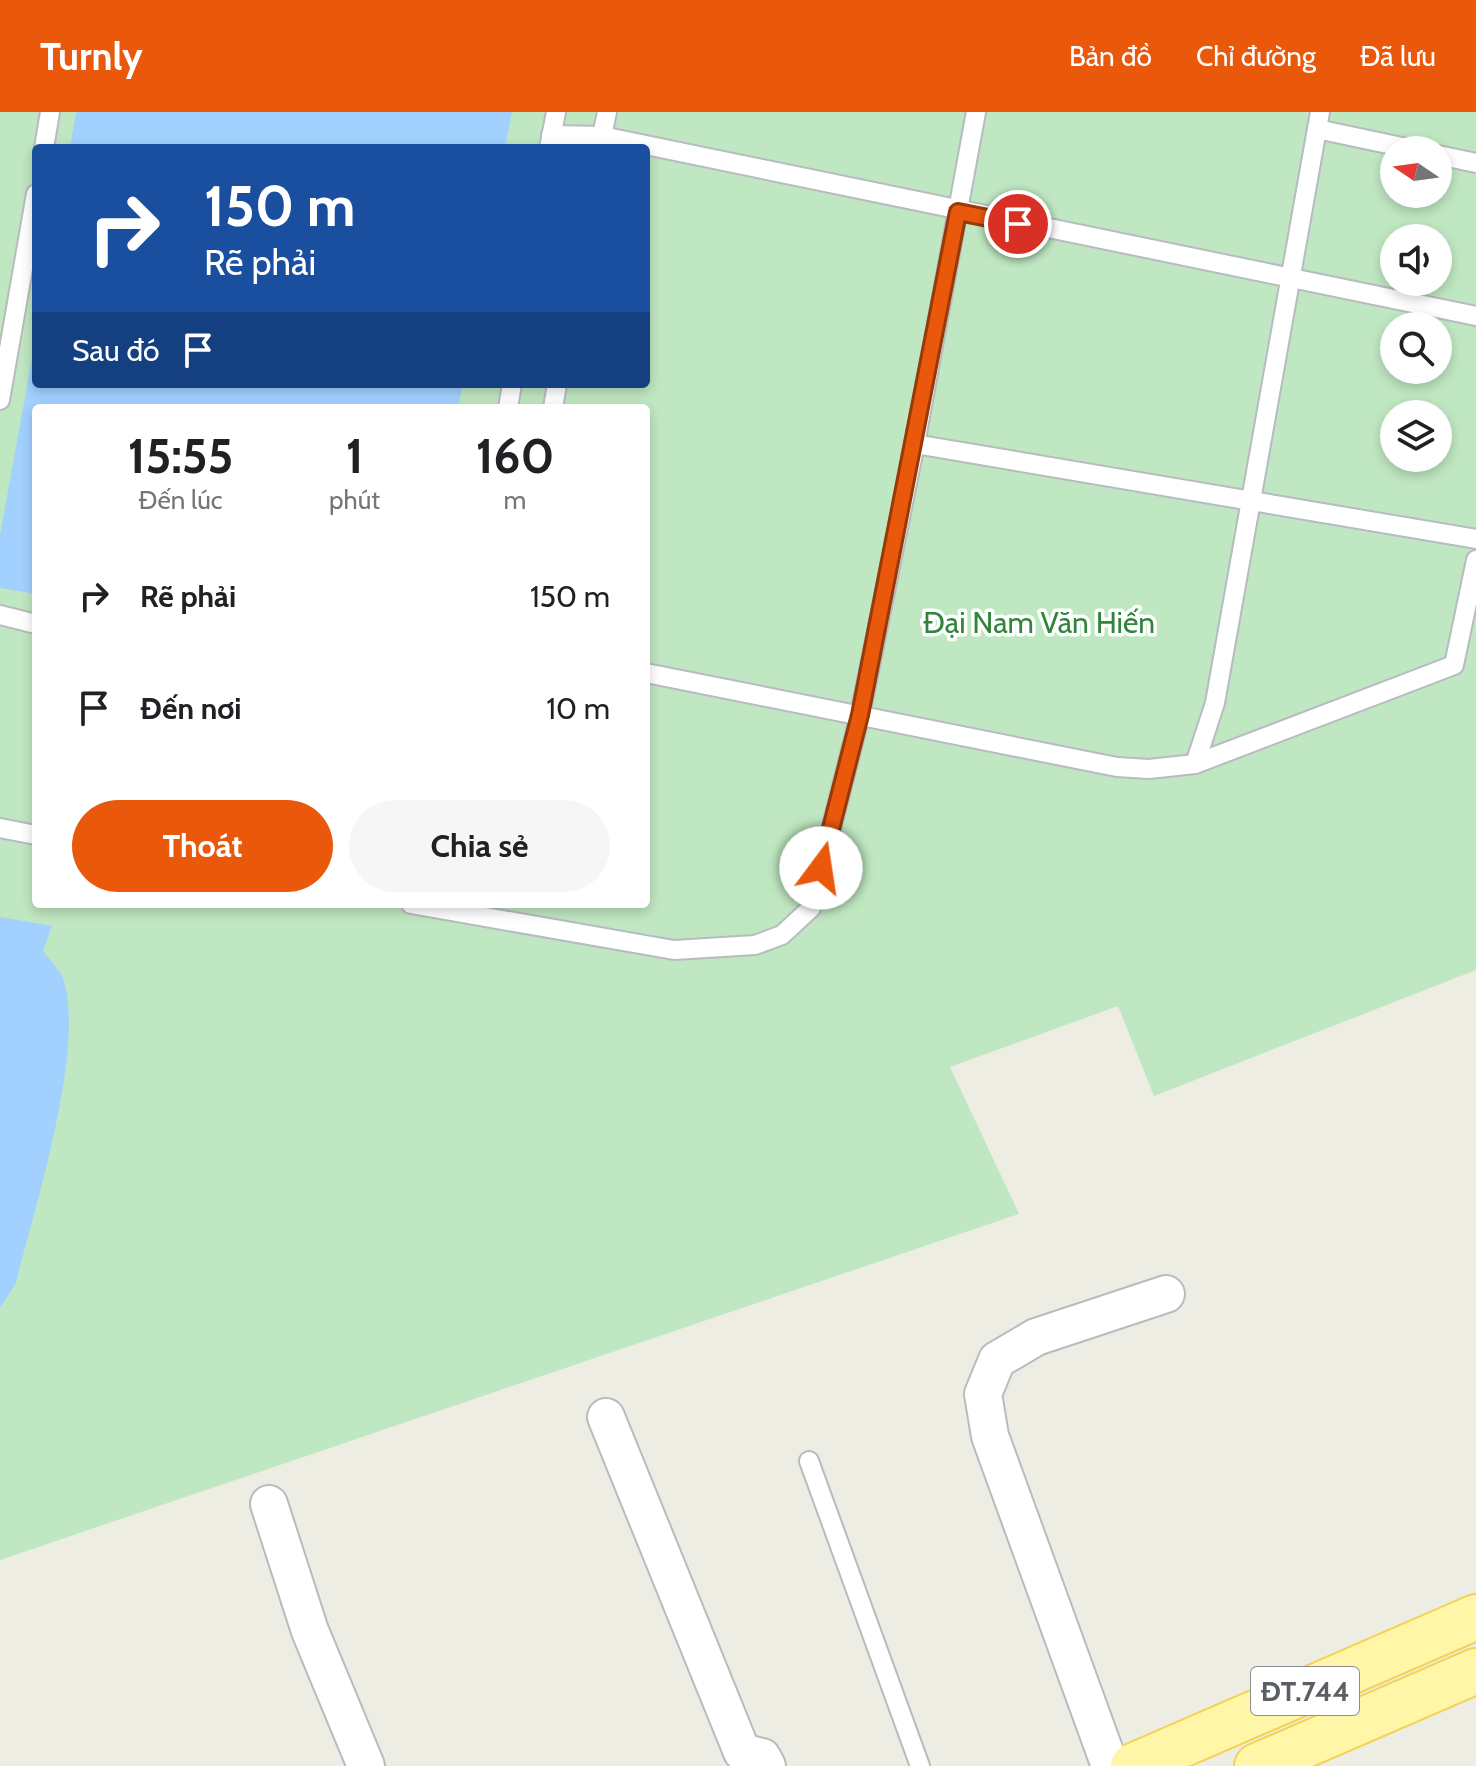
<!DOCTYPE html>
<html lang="vi">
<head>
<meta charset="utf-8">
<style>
	:root { --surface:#fff; --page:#f6f6f6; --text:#202124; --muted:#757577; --accent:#ea580c }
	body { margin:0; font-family:Cabin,sans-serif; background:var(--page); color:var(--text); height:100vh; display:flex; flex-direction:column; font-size:30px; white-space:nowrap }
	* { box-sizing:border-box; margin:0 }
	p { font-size:26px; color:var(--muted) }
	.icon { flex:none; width:44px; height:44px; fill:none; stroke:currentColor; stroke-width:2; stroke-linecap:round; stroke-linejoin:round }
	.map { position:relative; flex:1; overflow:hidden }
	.drawer { position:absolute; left:32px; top:292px; width:618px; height:504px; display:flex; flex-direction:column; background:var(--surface); border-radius:8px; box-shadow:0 4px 12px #0003 }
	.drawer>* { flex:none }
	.guide { position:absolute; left:32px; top:32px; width:618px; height:244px; border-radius:8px; box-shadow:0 4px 12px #0003; background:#1a4fa0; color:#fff; overflow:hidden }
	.needle { width:52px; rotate:283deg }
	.fabs { position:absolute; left:1380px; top:24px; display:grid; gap:16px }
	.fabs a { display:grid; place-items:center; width:72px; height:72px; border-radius:50%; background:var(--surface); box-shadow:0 4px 12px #0003; font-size:40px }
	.pin { position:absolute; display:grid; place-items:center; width:68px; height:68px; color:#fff; margin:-34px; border:4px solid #fff; border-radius:50%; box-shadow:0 2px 8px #0007 }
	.me { position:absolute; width:88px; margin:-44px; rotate:14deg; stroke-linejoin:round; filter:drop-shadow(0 0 6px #0008) }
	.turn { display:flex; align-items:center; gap:28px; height:168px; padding:0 40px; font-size:36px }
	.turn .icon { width:104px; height:104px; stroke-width:2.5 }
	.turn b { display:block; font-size:56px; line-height:68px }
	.then { display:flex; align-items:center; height:76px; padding:0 40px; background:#0003; gap:16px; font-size:30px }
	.eta { display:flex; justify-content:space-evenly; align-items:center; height:136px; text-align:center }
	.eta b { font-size:48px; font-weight:700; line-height:56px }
	.action { display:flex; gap:16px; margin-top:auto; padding:16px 40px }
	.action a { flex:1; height:92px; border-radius:48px; background:var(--accent); color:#fff; font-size:32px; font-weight:700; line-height:92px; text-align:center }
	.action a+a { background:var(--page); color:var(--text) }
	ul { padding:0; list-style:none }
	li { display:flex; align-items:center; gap:24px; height:112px; padding:0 40px }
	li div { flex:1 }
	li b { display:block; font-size:30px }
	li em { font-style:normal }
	header { display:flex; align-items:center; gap:48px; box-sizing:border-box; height:112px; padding:0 40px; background:var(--accent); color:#fff }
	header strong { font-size:38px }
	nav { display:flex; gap:44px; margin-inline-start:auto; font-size:28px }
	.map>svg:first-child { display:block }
	.green { fill:#bfe7c1; fill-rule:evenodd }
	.water { fill:#a2d1ff }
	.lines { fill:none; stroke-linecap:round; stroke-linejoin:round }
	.lane-casing { stroke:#b8bbc0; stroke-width:22 }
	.street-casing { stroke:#b8bbc0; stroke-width:40 }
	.primary-casing { stroke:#f4d256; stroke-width:48 }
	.lane { stroke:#fff; stroke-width:18 }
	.street { stroke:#fff; stroke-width:36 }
	.primary { stroke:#fff6a7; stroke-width:44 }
	.route-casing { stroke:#983908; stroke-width:20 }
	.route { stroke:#ea580c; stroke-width:14 }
	.labels { text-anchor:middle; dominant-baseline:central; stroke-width:7; stroke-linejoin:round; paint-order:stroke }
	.shield { fill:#fff; stroke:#8c8f92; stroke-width:2 }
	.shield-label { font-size:28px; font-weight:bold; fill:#5b5f64 }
	.park-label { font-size:30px; fill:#32843c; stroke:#fff }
</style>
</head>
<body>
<header>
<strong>Turnly</strong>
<nav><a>Bản đồ</a><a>Chỉ đường</a><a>Đã lưu</a></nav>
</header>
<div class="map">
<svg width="1476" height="1654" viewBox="0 0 1476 1654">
	<rect width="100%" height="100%" fill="#eeede3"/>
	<path class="green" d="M 0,0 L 1476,0 L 1476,858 L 1154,984 L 1118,894 L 950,955 L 1019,1102 L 0,1448 ZM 36,36 L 646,36 L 646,272 L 36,272 ZM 1394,38 L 1438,38 L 1438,82 L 1394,82 ZM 1394,126 L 1438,126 L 1438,170 L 1394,170 ZM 1394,214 L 1438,214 L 1438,258 L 1394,258 ZM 36,296 L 646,296 L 646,792 L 36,792 ZM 1394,302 L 1438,302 L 1438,346 L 1394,346 Z"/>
	<g class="water">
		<polygon points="76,0 512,0 505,36 70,36"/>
		<polygon points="36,224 36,272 463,272 458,296 36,296 36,482 0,476 0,423"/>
		<path d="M 0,805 L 52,814 L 43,839 C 50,848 61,859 64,869 C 85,939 34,1098 16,1171 L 0,1196 Z"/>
	</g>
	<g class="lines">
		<g class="lane-casing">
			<g id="lane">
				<polyline points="1317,17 1416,38"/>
				<polyline points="551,23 602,24 607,0"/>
				<polyline points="44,36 50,0"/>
				<polyline points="549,36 556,0"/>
				<polyline points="600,36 602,24 1476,204"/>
				<polyline points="1438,43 1476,51"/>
				<polyline points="0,288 36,82"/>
				<polyline points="508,296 512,272"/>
				<polyline points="553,296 557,272"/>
				<polyline points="915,332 1476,427"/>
				<polyline points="0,503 36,512"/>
				<polyline points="646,561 1117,655 1149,657 1195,652 1454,553 1476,448"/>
				<polyline points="1195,652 1215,591 1320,0"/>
				<polyline points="0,716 36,723"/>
				<polyline points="411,792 674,838 755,833 782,823 811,796 860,603 915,332 976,0"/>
				<polyline points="809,1349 920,1654"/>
			</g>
		</g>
		<g class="street-casing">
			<g id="street">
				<polyline points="606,1305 742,1640 762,1645 767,1654"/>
				<polyline points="269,1392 310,1519 366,1654"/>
				<polyline points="1110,1654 990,1324 983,1282 997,1248 1036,1225 1166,1182"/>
			</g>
		</g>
		<g class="primary-casing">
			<g id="primary">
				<polyline points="1133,1654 1476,1505"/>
				<polyline points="1257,1654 1476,1559"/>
			</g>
		</g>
		<use href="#lane" class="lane"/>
		<use href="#street" class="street"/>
		<use href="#primary" class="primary"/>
	</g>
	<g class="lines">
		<g class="route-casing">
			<polyline id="route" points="821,756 860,603 958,100 1018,112"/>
		</g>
		<use href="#route" class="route"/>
	</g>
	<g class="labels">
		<rect class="shield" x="1251" y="1555" width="108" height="48" rx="6"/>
		<g class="shield-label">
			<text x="1305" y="1579">ĐT.744</text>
		</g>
		<g class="park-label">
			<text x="1039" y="510">Đại Nam Văn Hiến</text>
		</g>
	</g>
</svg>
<div class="fabs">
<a><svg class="needle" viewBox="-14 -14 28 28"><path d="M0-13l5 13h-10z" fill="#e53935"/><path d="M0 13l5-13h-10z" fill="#757577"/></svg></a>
<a><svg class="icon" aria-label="sound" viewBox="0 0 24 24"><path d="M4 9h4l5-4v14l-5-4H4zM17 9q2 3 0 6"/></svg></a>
<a><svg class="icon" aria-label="search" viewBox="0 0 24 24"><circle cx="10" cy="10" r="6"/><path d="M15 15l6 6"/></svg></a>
<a><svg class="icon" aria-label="layers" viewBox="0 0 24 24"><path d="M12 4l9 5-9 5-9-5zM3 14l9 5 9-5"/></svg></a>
</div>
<div class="pin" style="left:1018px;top:112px;background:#d93025"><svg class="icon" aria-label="arrive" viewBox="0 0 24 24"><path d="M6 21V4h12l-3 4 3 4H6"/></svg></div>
<svg class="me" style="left:821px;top:756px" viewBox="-20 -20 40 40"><circle r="19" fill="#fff"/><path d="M0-13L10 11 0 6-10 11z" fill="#ea580c"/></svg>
<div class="guide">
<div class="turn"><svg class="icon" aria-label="right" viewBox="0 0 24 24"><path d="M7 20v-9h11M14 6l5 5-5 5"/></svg><div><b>150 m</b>Rẽ phải</div></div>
<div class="then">Sau đó<svg class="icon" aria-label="arrive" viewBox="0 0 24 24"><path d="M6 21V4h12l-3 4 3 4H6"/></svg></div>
</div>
<section class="drawer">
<div class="eta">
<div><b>15:55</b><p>Đến lúc</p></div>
<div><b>1</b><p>phút</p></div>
<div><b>160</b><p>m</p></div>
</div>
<ul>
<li><svg class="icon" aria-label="right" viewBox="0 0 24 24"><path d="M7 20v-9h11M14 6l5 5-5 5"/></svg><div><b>Rẽ phải</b></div><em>150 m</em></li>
<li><svg class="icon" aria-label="arrive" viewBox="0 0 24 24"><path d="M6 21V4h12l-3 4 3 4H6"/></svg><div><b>Đến nơi</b></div><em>10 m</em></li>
</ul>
<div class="action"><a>Thoát</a><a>Chia sẻ</a></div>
</section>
</div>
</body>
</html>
